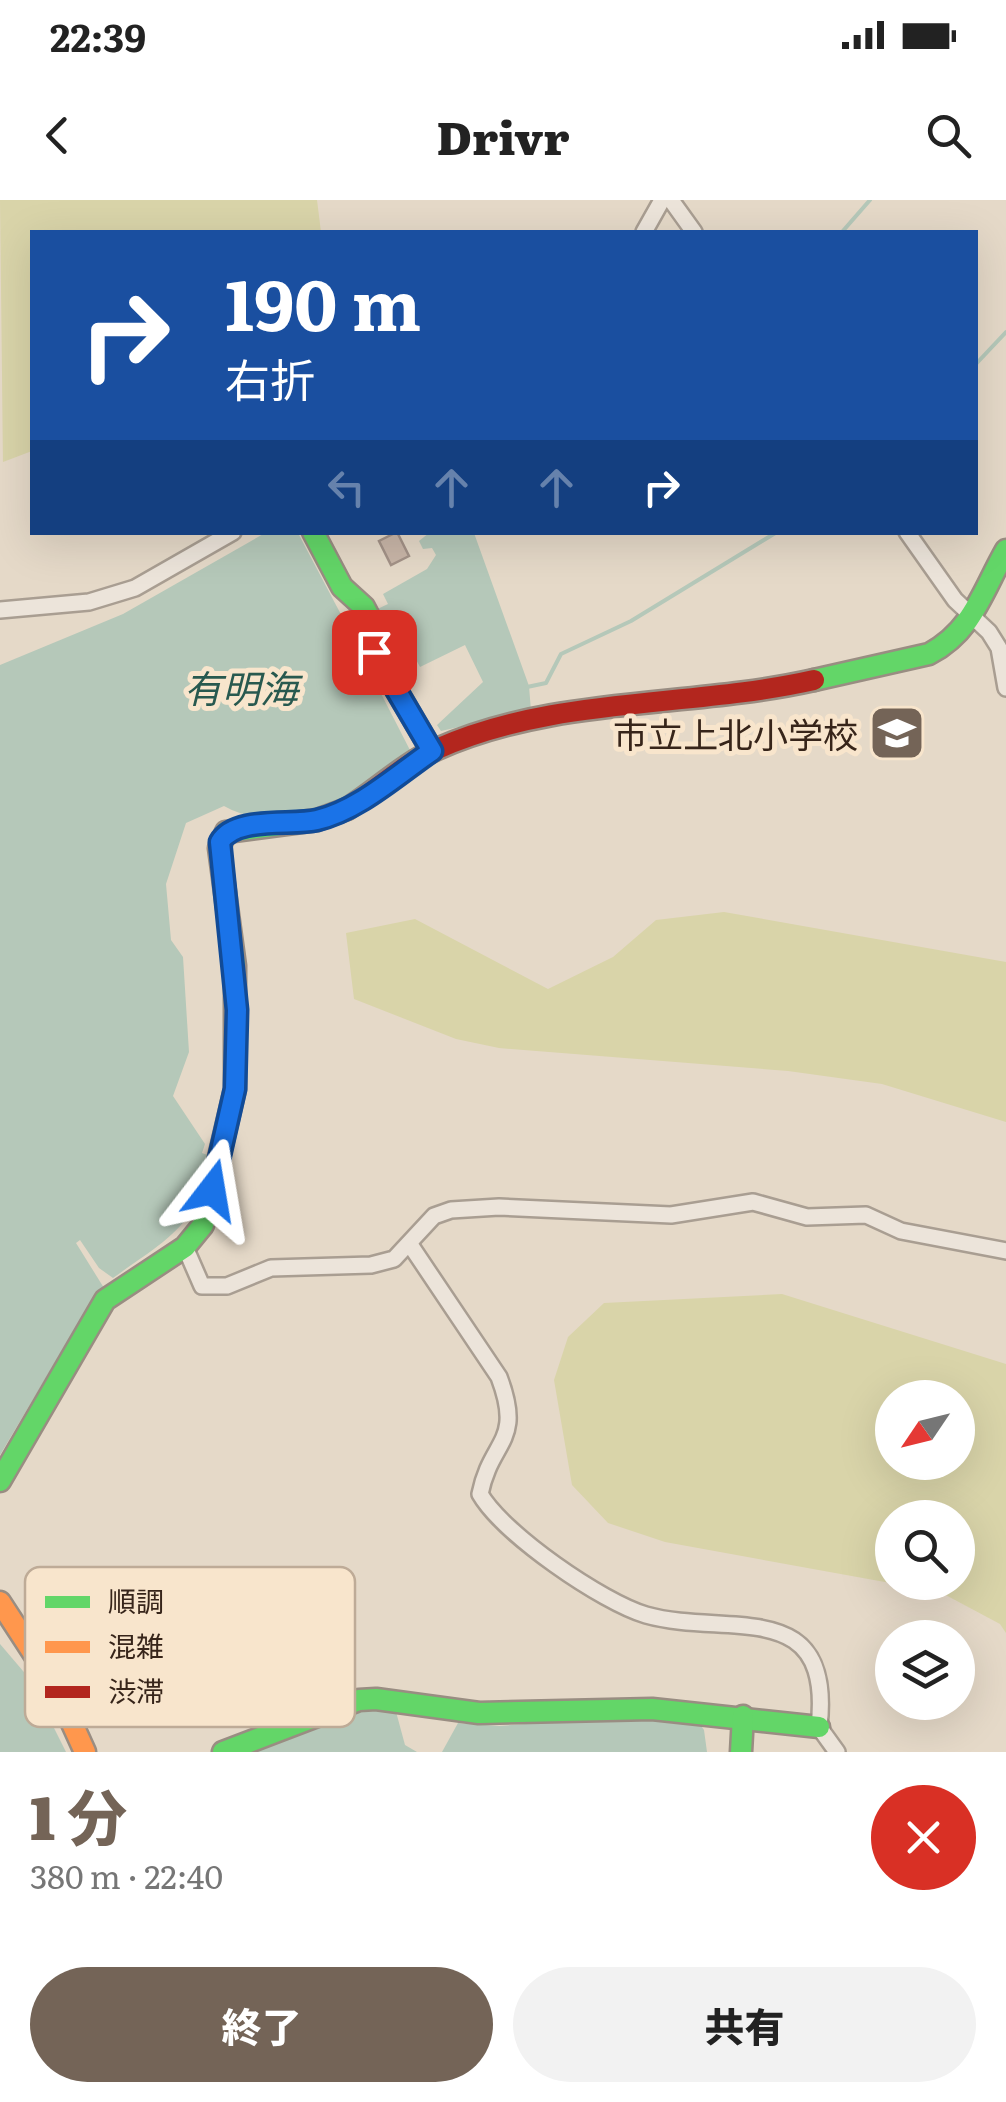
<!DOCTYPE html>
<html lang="ja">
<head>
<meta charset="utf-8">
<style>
	:root { --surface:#fff; --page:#f2f2f2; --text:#222; --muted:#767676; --accent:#746457 }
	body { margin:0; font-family:Literata,"Noto Sans JP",serif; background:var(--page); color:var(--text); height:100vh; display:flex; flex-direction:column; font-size:38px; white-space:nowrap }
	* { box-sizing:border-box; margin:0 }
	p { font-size:32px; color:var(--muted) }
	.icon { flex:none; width:55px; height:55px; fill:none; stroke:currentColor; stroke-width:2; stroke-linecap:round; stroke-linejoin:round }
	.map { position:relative; height:1552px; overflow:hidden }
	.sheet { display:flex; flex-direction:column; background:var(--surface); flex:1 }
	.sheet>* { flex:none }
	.guide { position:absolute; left:30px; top:30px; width:948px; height:305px; border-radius:0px; box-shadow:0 10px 40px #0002; background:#1a4fa0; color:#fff; overflow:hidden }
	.needle { width:65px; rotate:235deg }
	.fabs { position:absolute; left:875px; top:1180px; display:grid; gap:20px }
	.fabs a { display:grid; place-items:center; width:100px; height:100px; border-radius:50%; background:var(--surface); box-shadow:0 10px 40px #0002; font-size:50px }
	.pin { position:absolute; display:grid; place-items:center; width:85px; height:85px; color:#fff; margin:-42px; border-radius:20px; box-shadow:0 5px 15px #0006 }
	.me { position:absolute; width:110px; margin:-55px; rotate:14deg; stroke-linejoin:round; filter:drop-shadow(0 0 8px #0008) }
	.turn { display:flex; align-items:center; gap:35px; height:210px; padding:0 30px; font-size:45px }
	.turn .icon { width:130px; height:130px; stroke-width:2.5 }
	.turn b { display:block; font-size:70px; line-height:85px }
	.lanes { display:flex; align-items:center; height:95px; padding:0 30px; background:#0003; justify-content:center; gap:50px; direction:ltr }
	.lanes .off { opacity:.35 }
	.round { display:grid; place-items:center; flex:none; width:105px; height:105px; border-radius:52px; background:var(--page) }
	.head { display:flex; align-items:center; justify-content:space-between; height:170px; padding:0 30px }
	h1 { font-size:60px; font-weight:800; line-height:75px; color:var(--accent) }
	.cta { display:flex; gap:20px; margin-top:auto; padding:20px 30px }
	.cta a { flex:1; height:115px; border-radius:60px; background:var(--accent); color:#fff; font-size:40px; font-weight:800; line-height:115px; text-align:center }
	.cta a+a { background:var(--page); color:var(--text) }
	.status { display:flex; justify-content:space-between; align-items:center; height:70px; padding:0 50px; background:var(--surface); direction:ltr }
	.status svg { height:28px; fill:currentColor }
	header { display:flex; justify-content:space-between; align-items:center; height:130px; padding:0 30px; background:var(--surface); font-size:45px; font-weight:800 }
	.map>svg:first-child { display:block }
	.green { fill:#d9d4a9; fill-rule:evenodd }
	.water { fill:#b5c8b9 }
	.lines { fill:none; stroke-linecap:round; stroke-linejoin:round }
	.stream { stroke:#b5c8b9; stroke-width:4 }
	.building { fill:#c9b6a8; stroke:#a49388; stroke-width:2.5 }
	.street-casing { stroke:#a99e92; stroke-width:20 }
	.fast-casing { stroke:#998d82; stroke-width:25 }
	.slow-casing { stroke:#998d82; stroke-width:25 }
	.jam-casing { stroke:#998d82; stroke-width:25 }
	.street { stroke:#ece4da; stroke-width:15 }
	.fast { stroke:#63d668; stroke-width:20 }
	.slow { stroke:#ff974d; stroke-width:20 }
	.jam { stroke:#b3261e; stroke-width:20 }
	.route-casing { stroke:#114b97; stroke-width:25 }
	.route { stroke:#1a73e8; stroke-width:18 }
	.labels { text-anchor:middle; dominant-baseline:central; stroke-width:10; stroke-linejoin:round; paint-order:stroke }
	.poi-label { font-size:35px; fill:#37251a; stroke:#f8e5cc; text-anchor:end }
	.water-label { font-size:38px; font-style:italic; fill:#28594f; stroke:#f8e5cc }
	.key { fill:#f8e5cc; stroke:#beab97; stroke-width:2.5 }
	.key-label { font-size:28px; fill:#37251a }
</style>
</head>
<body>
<div class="status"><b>22:39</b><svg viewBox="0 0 49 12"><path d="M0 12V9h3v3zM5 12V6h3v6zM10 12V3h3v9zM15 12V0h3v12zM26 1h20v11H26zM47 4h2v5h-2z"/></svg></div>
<header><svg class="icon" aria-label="back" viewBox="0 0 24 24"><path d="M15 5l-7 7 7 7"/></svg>Drivr<svg class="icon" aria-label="search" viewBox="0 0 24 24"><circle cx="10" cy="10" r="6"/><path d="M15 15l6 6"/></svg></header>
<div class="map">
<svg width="1006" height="1552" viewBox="0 0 1006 1552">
	<rect width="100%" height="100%" fill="#e5d9c8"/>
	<g class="green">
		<polygon points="0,0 317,0 321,32 32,32 32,251 3,262"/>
		<polygon points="724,712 1006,762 1006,922 882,884 788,871 499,848 456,839 354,799 346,733 415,719 548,789 613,757 656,720"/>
		<path d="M 782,1094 L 1006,1164 L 1006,1433 L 1000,1424 L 940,1392 L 665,1342 L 608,1323 L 572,1285 L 554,1180 L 568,1137 L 604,1103 ZM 892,1198 L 958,1198 L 958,1262 L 892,1262 ZM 892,1318 L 958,1318 L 958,1382 L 892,1382 Z"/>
	</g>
	<g class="water">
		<path d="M 265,333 L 298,333 L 346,424 L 388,404 L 383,394 L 427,369 L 436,355 L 432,348 L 423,349 L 419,341 L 429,333 L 474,333 L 529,486 L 531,511 L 441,531 L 437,525 L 483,482 L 465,445 L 420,467 L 392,414 L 350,433 L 413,556 C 361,589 286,641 224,606 L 186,623 L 166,684 L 171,740 L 183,757 L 189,852 L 173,896 L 205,944 L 202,953 L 213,957 C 194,1029 170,1037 113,1078 L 99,1068 L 80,1040 L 76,1043 L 104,1088 L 92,1100 L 0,1255 L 0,465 L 123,414 Z"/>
		<polygon points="0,1444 29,1478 66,1552 0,1552"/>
		<polygon points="367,1507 395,1508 405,1545 417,1552 255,1552"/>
		<polygon points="605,1518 699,1523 704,1530 707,1552 442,1552 458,1523 499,1526"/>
	</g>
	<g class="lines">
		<g class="stream">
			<polyline points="842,32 870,0"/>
			<polyline points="975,165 1006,132"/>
			<polyline points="527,487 546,483 561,454 631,421 777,332"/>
		</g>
	</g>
	<polygon class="building" points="397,332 409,356 391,365 379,341"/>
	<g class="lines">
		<g class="street-casing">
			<g id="street">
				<polyline points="671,0 694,32"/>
				<polyline points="644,32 662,0"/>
				<polyline points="907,332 955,400 989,432 999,448 1006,488"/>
				<polyline points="0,410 89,402 135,388 233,332"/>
				<path d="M 411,1046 L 499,1177 C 524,1243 491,1239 480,1294 C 503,1334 602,1402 646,1415 C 727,1438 834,1394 819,1527 L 837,1552"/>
				<polyline points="185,1047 202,1086 227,1086 271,1068 371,1065 394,1059 434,1016 451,1010 499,1007 671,1015 753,1002 807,1017 866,1015 901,1031 1006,1051"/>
			</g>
		</g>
		<g class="fast-casing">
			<g id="fast">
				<polyline points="313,332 342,387 364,407 375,428 374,452 432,551"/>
				<path d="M 814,480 L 929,454 C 973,431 983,390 1006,350"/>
				<polyline points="0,1281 105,1100 185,1047 203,1025 235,889 235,766 219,648 226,632 317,620 347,609"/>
				<polyline points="223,1552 359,1500 376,1499 479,1513 652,1509 819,1527"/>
				<polyline points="741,1552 743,1516"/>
			</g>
		</g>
		<g class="slow-casing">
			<polyline id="slow" points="0,1402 56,1488 85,1552"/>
		</g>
		<g class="jam-casing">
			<path id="jam" d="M 347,609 C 377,590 405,563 437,549 C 555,496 690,508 814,480"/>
		</g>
		<use href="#street" class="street"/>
		<use href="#fast" class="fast"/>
		<use href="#slow" class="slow"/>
		<use href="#jam" class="jam"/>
	</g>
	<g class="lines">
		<g class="route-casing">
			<path id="route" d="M 212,990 L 235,889 L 237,810 L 220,642 C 235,616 291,626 317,620 C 359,610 397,575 432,551 L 374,452"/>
		</g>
		<use href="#route" class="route"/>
	</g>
	<defs>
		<g id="school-square" transform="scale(2.875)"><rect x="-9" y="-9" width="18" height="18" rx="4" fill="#746457" stroke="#f8e5cc"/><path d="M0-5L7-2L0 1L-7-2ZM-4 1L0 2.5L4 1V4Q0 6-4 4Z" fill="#fff"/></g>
	</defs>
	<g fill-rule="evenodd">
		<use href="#school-square" x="897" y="533"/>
	</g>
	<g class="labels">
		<g class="poi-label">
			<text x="858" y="533">市立上北小学校</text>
		</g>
		<g class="water-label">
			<text x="241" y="486">有明海</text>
		</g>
	</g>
	<rect x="25" y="1367" width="330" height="160" rx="15" class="key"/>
	<rect x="45" y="1396" width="45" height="12" fill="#63d668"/>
	<rect x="45" y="1441" width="45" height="12" fill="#ff974d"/>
	<rect x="45" y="1486" width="45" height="12" fill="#b3261e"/>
	<g class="key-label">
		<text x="108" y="1412">順調</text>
		<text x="108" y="1457">混雑</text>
		<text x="108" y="1502">渋滞</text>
	</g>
</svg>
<div class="fabs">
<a><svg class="needle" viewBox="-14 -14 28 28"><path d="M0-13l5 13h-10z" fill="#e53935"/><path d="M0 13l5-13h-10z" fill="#767676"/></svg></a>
<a><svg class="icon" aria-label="search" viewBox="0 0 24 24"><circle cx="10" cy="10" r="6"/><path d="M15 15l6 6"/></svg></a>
<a><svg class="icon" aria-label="layers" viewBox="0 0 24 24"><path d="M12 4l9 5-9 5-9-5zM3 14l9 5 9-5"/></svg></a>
</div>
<div class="pin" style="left:374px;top:452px;background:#d93025"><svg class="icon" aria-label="arrive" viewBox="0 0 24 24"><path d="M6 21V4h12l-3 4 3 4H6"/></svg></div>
<svg class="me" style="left:212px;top:990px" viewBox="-20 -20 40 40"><path d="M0-17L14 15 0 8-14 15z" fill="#1a73e8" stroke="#fff" stroke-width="4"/></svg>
<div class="guide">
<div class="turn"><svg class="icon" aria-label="right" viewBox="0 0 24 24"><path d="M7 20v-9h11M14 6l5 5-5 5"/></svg><div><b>190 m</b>右折</div></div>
<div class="lanes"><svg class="icon off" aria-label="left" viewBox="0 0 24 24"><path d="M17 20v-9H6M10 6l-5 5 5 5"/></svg><svg class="icon off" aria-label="ahead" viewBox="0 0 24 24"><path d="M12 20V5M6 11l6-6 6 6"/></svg><svg class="icon off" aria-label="ahead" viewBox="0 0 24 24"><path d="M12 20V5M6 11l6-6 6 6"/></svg><svg class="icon" aria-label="right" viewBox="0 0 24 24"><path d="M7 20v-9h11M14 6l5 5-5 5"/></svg></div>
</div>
</div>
<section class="sheet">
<div class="head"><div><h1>1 分</h1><p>380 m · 22:40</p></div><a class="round" style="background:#d93025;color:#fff"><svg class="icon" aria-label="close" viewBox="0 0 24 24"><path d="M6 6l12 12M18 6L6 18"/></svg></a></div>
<div class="cta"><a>終了</a><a>共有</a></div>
</section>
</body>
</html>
